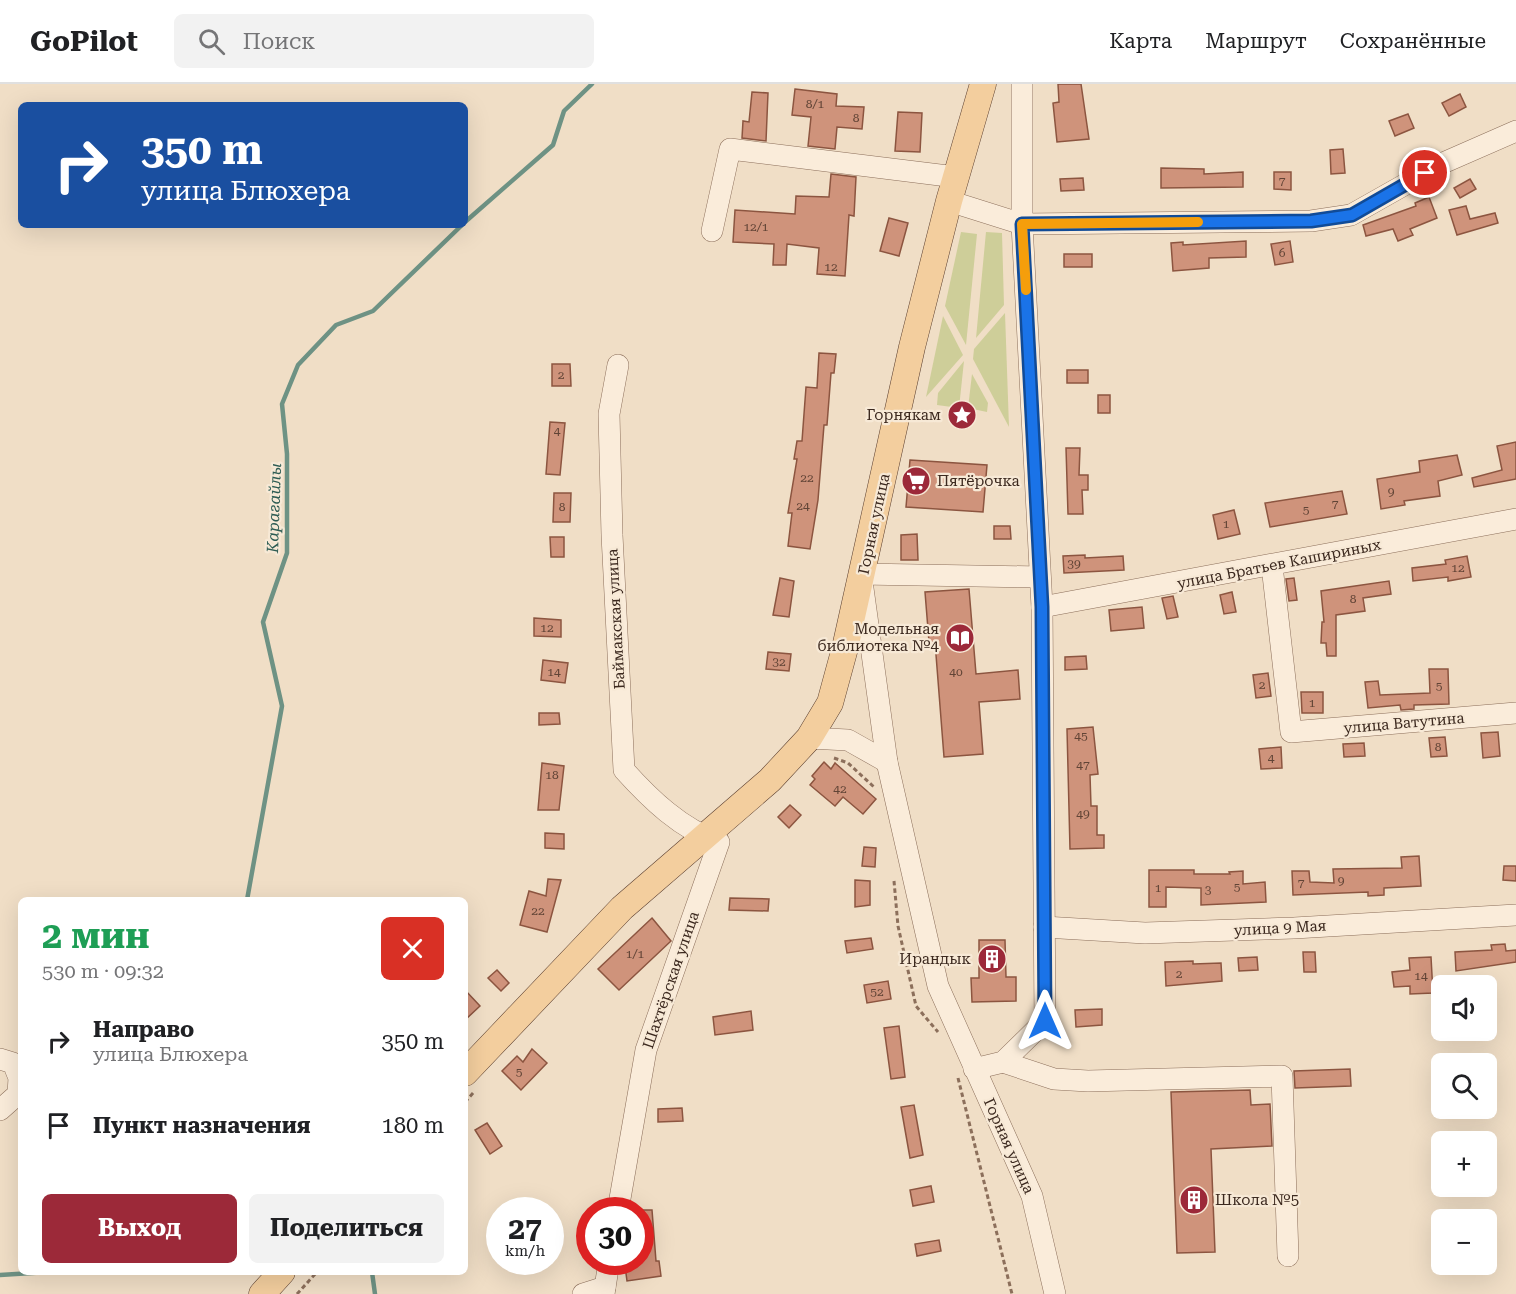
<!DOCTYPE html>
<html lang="ru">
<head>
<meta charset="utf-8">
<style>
	:root { --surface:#fff; --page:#f2f2f2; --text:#202124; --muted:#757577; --line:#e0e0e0; --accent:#9c2939 }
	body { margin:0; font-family:"Roboto Serif",serif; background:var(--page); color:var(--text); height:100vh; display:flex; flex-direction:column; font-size:22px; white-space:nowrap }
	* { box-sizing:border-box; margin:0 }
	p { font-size:20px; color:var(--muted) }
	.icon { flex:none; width:33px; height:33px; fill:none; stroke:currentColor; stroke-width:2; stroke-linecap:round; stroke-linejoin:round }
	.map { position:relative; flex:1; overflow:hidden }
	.details { position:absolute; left:18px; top:813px; width:450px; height:378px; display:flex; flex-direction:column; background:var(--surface); border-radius:9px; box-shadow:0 6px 24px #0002 }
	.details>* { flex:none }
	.guide { position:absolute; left:18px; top:18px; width:450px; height:126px; border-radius:9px; box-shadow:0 6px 24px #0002; background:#1a4fa0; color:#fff; overflow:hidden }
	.fabs { position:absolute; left:1431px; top:891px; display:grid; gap:12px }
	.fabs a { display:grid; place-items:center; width:66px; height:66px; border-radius:9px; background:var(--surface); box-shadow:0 6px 24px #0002; font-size:30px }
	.speed { position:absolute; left:486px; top:1113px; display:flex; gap:12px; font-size:30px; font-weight:700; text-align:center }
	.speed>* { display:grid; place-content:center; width:78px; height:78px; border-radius:50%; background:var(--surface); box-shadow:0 6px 24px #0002; line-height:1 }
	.speed small { font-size:15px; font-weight:400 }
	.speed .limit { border:9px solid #d22; background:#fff; color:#111 }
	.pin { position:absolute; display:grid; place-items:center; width:51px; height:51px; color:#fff; margin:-26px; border:3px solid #fff; border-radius:50%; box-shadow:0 2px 6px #0007 }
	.me { position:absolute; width:66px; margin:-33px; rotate:0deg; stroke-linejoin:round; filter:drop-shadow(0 0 4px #0008) }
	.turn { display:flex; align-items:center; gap:21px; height:126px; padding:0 24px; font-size:27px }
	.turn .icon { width:78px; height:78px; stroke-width:2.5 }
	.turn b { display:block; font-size:42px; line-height:51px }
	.round { display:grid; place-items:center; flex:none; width:63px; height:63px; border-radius:9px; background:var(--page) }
	.summary { display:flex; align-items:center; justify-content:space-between; height:102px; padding:0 24px }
	h1 { font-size:36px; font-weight:700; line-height:45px; color:#1e9e55 }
	.cta { display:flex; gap:12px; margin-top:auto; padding:12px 24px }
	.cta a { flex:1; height:69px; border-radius:9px; background:var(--accent); color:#fff; font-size:24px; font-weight:700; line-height:69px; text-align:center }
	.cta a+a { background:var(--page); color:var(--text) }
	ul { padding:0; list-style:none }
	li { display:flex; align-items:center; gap:18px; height:84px; padding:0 24px }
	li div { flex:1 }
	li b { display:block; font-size:22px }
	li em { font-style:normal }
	header { display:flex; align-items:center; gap:36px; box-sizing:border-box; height:84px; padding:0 30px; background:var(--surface); border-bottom:2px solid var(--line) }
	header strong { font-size:28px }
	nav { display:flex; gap:33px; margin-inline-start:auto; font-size:21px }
	.search { width:420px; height:54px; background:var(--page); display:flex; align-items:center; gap:15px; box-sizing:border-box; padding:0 21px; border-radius:9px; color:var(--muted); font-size:22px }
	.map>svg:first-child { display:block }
	.green { fill:#cece99 }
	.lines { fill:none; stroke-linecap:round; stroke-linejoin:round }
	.stream { stroke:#6e9284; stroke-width:4.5 }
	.building { fill:#cf937b; stroke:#8c5540; stroke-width:1.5 }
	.minor-casing { stroke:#8c6f5b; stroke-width:22 }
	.major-casing { stroke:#5a3e2f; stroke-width:27 }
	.path { stroke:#8c6f5b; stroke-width:3; stroke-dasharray:4.5 3; stroke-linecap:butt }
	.minor { stroke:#faecda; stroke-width:21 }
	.major { stroke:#f3ce9e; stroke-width:26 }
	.route-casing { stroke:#114b97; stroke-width:15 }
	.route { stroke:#1a73e8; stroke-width:10 }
	.slow { stroke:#f59e0b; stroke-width:10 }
	.labels { text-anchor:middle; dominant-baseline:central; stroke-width:4.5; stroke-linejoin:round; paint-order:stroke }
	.number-label { font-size:12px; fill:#614436 }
	.poi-label { font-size:15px; fill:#3c291f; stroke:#f7e9d6; text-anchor:end }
	.street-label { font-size:15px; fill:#3c291f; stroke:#f7e9d6 }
	.water-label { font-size:16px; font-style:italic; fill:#2e5c53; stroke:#f7e9d6 }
</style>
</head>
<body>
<header>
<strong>GoPilot</strong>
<div class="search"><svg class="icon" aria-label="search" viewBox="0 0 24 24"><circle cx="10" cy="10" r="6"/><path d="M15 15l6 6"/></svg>Поиск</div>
<nav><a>Карта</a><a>Маршрут</a><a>Сохранённые</a></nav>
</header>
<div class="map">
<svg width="1516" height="1210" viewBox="0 0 1516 1210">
	<rect width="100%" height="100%" fill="#f0dec6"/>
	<g class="green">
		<polygon points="961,148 977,150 966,261 945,222"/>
		<polygon points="986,148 1002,149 1004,221 976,254"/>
		<polygon points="1005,229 1009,343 973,275 974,265"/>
		<polygon points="943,232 963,271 926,313"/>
		<polygon points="964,277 959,324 937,321 938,309"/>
		<polygon points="972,290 988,319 987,328 968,324"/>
	</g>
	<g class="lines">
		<g class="stream">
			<polyline points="465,138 553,61 564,27 592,0"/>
			<polyline points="247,816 282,622 263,538 287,469 287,370 282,320 298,281 336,241 373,227 462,141"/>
			<polyline points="372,1188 375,1210"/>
			<polyline points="0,1191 48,1188"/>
		</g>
	</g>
	<g class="building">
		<polygon points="1058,0 1081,0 1089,55 1057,58 1053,19 1059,18"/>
		<polygon points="795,5 837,10 836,22 864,23 862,45 837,43 835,65 808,62 811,33 792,31"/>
		<polygon points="752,8 768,9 766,57 742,54 743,37 749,38"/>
		<polygon points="1460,10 1466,23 1449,32 1442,19"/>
		<polygon points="898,28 922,29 920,68 895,67"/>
		<polygon points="1408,30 1414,44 1395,52 1389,37"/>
		<polygon points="1343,65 1345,89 1331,90 1330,66"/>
		<polygon points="1161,84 1204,85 1204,90 1243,88 1243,103 1161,104"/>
		<polygon points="1274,88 1291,88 1291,106 1274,105"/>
		<polygon points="831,90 856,93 854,132 849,131 845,192 817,190 819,164 787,160 786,181 773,181 774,160 733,158 735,126 795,130 796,112 829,113"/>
		<polygon points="1083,94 1084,106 1061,107 1060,95"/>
		<polygon points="1470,95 1476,105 1460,114 1454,104"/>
		<polygon points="1429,113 1437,134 1410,145 1413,151 1398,157 1393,145 1366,152 1363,141 1416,122 1415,119"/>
		<polygon points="1466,122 1470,135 1495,129 1498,139 1457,151 1449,126"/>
		<polygon points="889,134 908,139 899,172 880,167"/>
		<polygon points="1246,157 1246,173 1209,174 1209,184 1173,187 1171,159 1183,158 1183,161"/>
		<polygon points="1290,157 1293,178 1275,181 1271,160"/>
		<rect x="1064" y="170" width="28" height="13"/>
		<polygon points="819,269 836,270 834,289 831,289 827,341 824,341 818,416 810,465 788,462 792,429 788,429 797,375 794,375 797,357 802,357 806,303 817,304"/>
		<polygon points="552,280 570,280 571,302 552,302"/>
		<rect x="1067" y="286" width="21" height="13"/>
		<rect x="1098" y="311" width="12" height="18"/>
		<polygon points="550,338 565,339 560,391 546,390"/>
		<polygon points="1516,358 1516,395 1474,403 1472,394 1502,386 1497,362"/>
		<polygon points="1066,364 1080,364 1079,391 1088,391 1088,406 1082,406 1083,430 1068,430"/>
		<polygon points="1457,371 1462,391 1438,397 1440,412 1404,417 1405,421 1381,425 1377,395 1420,388 1419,377"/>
		<polygon points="910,376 987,381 983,428 906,423"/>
		<polygon points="1342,407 1347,430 1270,443 1265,419"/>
		<polygon points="554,409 571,409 570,438 553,438"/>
		<polygon points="1234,426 1240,450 1218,455 1213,431"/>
		<polygon points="994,442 1010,442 1011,455 994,455"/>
		<polygon points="917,450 918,476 901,476 901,451"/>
		<polygon points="550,453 564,453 564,473 551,473"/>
		<polygon points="1085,471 1085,474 1123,472 1124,486 1064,489 1063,472"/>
		<polygon points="1467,472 1471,493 1448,497 1448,493 1413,497 1412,484 1446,480 1445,476"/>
		<polygon points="780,494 794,497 789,533 773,531"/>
		<polygon points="1294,494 1297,516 1289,517 1286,495"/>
		<polygon points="1389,497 1391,510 1363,514 1365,527 1336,531 1336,572 1327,572 1326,559 1321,559 1322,538 1324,538 1321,507"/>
		<polygon points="969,505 976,590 1018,586 1020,615 979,618 983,670 944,673 935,558 929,558 925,508"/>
		<polygon points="1232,508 1236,528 1224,530 1220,511"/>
		<polygon points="1173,512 1178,533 1167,535 1162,514"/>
		<polygon points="1142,523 1144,544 1111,547 1109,526"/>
		<polygon points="534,534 561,536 561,553 534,552"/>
		<polygon points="768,568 791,570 789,587 766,585"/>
		<polygon points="1086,572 1087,585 1065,586 1065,573"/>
		<polygon points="543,576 568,579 565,599 541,596"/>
		<polygon points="1429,585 1448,585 1449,620 1414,621 1414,625 1401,626 1400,621 1368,624 1365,598 1378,597 1380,611 1430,609"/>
		<polygon points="1268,589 1271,612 1256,614 1253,591"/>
		<polygon points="1301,608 1323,608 1323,629 1302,629"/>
		<polygon points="539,629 559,629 560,640 539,641"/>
		<polygon points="1093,643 1098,690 1090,691 1091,722 1097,722 1097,751 1104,751 1104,764 1070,765 1067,645"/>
		<polygon points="1498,648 1500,672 1483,674 1481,649"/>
		<polygon points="1445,653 1447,672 1431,673 1429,654"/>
		<polygon points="1364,659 1365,672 1344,673 1343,660"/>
		<polygon points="1281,663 1282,684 1261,685 1259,665"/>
		<polygon points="824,678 831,685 835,679 876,715 863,730 843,713 835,722 810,701 815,695 812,692"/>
		<polygon points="542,679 564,682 559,726 538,726"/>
		<polygon points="790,721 801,731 789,744 778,733"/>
		<polygon points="545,749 564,750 564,765 545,764"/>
		<polygon points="864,763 876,764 875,783 862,782"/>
		<polygon points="1419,772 1421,802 1384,804 1384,811 1368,812 1368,808 1293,811 1292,787 1309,787 1310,798 1334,799 1333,785 1402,784 1401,773"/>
		<polygon points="1504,782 1516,782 1516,797 1503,796"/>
		<polygon points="1149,786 1194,786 1194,790 1230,790 1229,788 1243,787 1243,800 1265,798 1266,818 1201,821 1201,804 1166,803 1166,823 1149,823"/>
		<polygon points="548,795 561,796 547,848 520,841 529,807 546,812"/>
		<polygon points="855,796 870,797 870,821 855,823"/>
		<polygon points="730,814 769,815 768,827 729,826"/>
		<polygon points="652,834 671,857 619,906 598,885"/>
		<polygon points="871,854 873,865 847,869 845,857"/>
		<polygon points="979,856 1005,856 1006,893 1016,893 1016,917 972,918 971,894 979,894"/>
		<polygon points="1505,860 1506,867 1516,866 1516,878 1456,887 1455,868 1492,866 1491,861"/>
		<polygon points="1303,868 1315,868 1316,888 1304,888"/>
		<polygon points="1257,873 1258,886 1239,887 1238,874"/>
		<polygon points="1431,873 1433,909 1410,910 1410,902 1394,903 1392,888 1410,886 1409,874"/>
		<polygon points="1193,877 1193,880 1221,879 1222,897 1166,902 1165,878"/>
		<polygon points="497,886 509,899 501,907 488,894"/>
		<polygon points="888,897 891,915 867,919 864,901"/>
		<polygon points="465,906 480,922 465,936"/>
		<polygon points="1102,925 1102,941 1076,943 1075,926"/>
		<polygon points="751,927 753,946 715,951 713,933"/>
		<polygon points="899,942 905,993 891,995 884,944"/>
		<polygon points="532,965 547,979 521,1006 502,987 517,972 523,978"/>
		<polygon points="1350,985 1351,1002 1295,1004 1294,987"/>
		<polygon points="1250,1006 1251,1021 1270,1020 1272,1062 1211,1065 1215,1168 1177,1169 1171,1008"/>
		<polygon points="914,1021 923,1071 910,1074 901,1023"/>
		<polygon points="682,1024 683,1037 658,1038 658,1025"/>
		<polygon points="487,1039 502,1062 490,1070 475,1046"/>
		<polygon points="931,1102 934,1118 913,1122 910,1106"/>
		<polygon points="640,1126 652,1126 656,1177 659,1177 661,1192 627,1197 625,1182 640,1179"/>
		<polygon points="939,1156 941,1167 917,1172 915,1160"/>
	</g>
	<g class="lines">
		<g class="minor-casing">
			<g id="minor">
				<polyline points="949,117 1022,140 1311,137 1351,131 1443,79 1516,47"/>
				<polyline points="712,147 730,65 956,93"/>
				<path d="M 618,281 L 609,330 L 612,451 L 624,686 C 650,715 681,745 719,758 L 646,966 L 618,1126"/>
				<polyline points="1272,482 1291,648 1516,629"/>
				<polyline points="1040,493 861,490 887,678 938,902 1032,1112 1055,1210"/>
				<polyline points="1042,523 1516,435"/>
				<polyline points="809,654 848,656 887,678"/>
				<polyline points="1044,843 1145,849 1294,844 1516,831"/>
				<polyline points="0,975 13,979 19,994 18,1010 0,1026"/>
				<polyline points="1003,978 1054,995 1088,997 1282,992 1288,1172"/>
				<polyline points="974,985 1003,978 1045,937 1042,523 1022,140 1022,0"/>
				<polyline points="583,1210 605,1203"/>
				<polyline points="604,1210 609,1178"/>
			</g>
		</g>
		<g class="major-casing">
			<g id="major">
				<polyline points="465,989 622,824 770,696 809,654 830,619 845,564 912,263 949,117 983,0"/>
				<polyline points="262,1210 282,1188"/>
			</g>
		</g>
		<g class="path">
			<polyline points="834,674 848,679 874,703"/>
			<polyline points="894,797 898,842 916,922 938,948"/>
			<polyline points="958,994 1012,1210"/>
			<polyline points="465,1018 474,1008"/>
			<polyline points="297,1210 317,1188"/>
		</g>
		<use href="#minor" class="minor"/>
		<use href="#major" class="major"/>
	</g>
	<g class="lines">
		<g class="route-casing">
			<polyline id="route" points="1045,937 1042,523 1022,140 1311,137 1352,131 1425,89"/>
		</g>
		<use href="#route" class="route"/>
		<polyline class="slow" points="1026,206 1022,140 1198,138"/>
	</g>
	<defs>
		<g id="sight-disc" transform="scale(1.5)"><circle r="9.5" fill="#9c2939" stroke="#f7e9d6"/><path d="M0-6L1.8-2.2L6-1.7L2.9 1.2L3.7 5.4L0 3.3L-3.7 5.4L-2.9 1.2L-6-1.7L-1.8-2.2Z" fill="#fff"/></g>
		<g id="supermarket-disc" transform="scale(1.5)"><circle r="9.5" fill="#9c2939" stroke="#f7e9d6"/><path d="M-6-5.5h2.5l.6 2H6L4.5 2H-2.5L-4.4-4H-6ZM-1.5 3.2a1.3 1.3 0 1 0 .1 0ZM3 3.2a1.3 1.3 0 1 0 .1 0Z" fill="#fff"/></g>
		<g id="library-disc" transform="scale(1.5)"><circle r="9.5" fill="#9c2939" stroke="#f7e9d6"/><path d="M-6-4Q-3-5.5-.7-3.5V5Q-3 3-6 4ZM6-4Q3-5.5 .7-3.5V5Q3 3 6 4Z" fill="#fff"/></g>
		<g id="building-disc" transform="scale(1.5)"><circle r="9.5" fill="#9c2939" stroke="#f7e9d6"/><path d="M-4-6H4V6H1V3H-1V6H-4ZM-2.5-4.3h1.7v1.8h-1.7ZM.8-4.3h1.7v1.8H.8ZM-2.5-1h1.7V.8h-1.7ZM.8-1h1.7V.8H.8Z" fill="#fff"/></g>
	</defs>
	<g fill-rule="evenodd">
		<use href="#sight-disc" x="962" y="331"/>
		<use href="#supermarket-disc" x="916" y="397"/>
		<use href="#library-disc" x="960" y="554"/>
		<use href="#building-disc" x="992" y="875"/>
		<use href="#building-disc" x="1194" y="1116"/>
	</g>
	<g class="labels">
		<g class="number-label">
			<text x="815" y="20">8/1</text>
			<text x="856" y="34">8</text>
			<text x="1282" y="97">7</text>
			<text x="756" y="143">12/1</text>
			<text x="1282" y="169">6</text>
			<text x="831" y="183">12</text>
			<text x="561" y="291">2</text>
			<text x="557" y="347">4</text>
			<text x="807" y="394">22</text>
			<text x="1391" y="408">9</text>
			<text x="1335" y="420">7</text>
			<text x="803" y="422">24</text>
			<text x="562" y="423">8</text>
			<text x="1306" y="426">5</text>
			<text x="1226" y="440">1</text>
			<text x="1074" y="480">39</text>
			<text x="1458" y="484">12</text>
			<text x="1353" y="515">8</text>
			<text x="547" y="544">12</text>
			<text x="779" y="578">32</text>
			<text x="554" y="588">14</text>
			<text x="956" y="588">40</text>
			<text x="1262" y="601">2</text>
			<text x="1439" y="602">5</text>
			<text x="1312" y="619">1</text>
			<text x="1081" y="652">45</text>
			<text x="1438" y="663">8</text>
			<text x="1271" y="674">4</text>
			<text x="1083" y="681">47</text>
			<text x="552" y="691">18</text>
			<text x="840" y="705">42</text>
			<text x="1083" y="730">49</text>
			<text x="1341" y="797">9</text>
			<text x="1301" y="799">7</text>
			<text x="1237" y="803">5</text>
			<text x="1158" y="804">1</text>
			<text x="1208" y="806">3</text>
			<text x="538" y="827">22</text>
			<text x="635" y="870">1/1</text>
			<text x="1179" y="890">2</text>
			<text x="1421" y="892">14</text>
			<text x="877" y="908">52</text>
			<text x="519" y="988">5</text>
		</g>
		<g class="poi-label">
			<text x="941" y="331">Горнякам</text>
			<text x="937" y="397" text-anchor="start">Пятёрочка</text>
			<text x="939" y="545">Модельная<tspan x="939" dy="17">библиотека №4</tspan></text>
			<text x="971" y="875">Ирандык</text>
			<text x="1215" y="1116" text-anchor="start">Школа №5</text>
		</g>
		<g class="street-label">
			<text transform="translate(874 440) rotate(-78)">Горная улица</text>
			<text transform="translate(1279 480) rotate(-11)">улица Братьев Кашириных</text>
			<text transform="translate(616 535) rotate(-93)">Баймакская улица</text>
			<text transform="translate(1404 639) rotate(-5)">улица Ватутина</text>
			<text transform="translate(1280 844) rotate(-3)">улица 9 Мая</text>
			<text transform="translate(671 896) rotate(-71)">Шахтёрская улица</text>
			<text transform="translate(1009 1062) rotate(66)">Горная улица</text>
		</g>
		<g class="water-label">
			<text transform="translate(274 424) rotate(-88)">Карагайлы</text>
		</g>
	</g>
</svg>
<div class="fabs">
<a><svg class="icon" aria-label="sound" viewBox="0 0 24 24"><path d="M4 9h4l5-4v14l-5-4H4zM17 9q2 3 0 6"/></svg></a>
<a><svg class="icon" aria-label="search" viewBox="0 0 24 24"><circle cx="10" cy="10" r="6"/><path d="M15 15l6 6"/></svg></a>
<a>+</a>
<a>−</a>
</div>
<div class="speed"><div>27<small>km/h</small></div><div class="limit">30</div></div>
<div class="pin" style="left:1425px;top:89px;background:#d93025"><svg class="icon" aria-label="arrive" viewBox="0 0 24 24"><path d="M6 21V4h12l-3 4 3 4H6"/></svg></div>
<svg class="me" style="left:1045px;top:937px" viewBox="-20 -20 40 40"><path d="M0-17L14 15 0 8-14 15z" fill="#1a73e8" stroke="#fff" stroke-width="4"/></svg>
<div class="guide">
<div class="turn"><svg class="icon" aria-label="right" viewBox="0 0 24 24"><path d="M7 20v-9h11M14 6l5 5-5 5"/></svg><div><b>350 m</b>улица Блюхера</div></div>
</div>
<section class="details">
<div class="summary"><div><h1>2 мин</h1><p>530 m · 09:32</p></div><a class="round" style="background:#d93025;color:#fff"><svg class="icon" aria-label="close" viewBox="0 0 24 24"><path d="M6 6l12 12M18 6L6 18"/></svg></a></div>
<ul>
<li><svg class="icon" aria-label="right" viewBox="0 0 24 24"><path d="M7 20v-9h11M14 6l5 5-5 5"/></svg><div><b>Направо</b><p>улица Блюхера</p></div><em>350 m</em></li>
<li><svg class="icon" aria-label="arrive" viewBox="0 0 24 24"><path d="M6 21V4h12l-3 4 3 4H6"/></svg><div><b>Пункт назначения</b></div><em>180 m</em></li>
</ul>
<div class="cta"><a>Выход</a><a>Поделиться</a></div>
</section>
</div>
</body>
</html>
